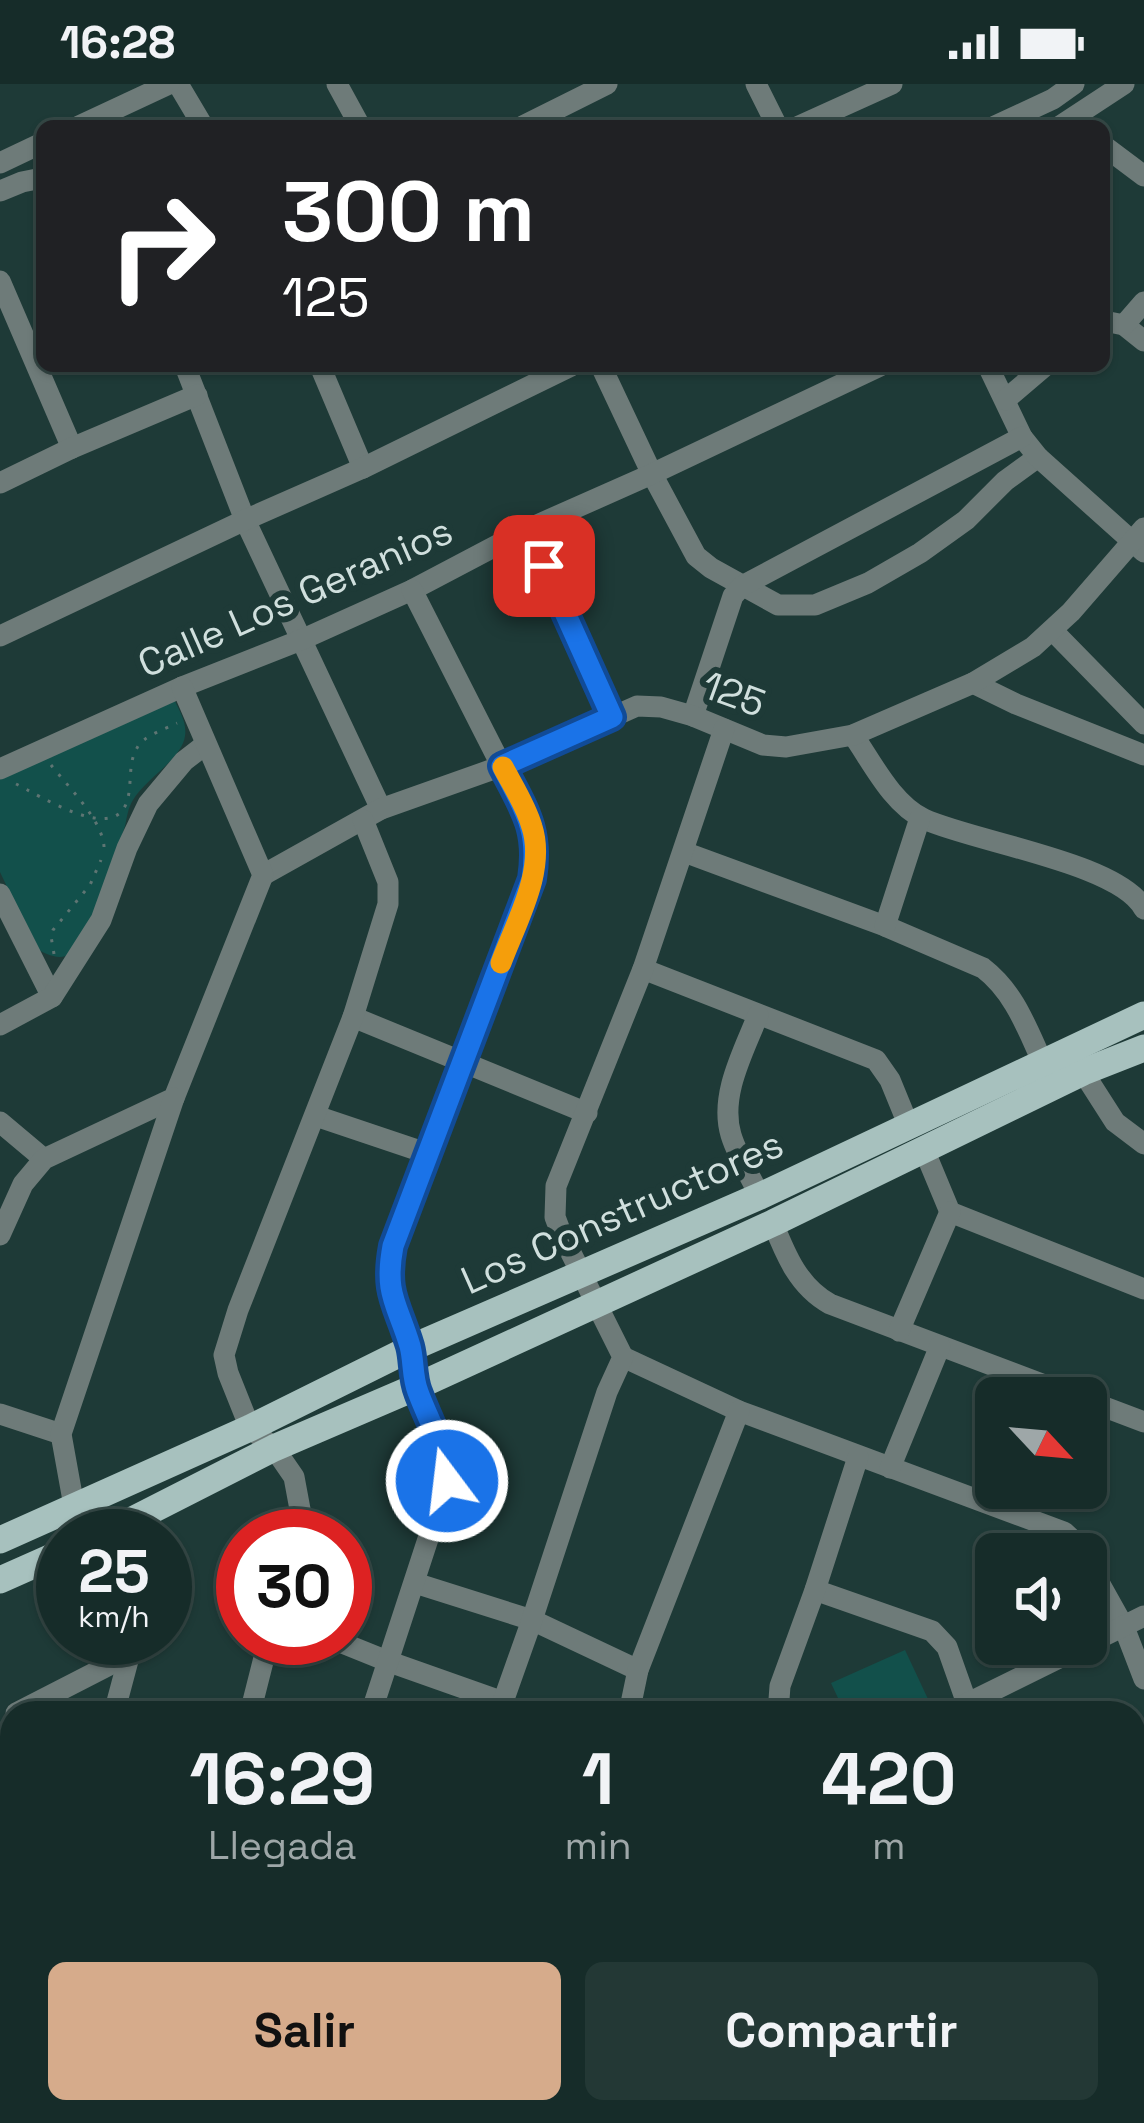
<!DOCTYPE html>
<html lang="es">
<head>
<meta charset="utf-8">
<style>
	:root { --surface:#162c29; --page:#233835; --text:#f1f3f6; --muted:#9ea7a8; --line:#354846; --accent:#d6ab8b }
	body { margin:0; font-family:"Space Grotesk",sans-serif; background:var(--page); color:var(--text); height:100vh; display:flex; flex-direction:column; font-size:45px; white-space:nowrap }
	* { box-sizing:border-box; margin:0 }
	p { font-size:39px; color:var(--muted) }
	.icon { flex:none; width:66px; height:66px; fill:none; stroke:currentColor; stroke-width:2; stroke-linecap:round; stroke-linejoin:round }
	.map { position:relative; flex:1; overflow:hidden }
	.panel { position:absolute; left:0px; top:1617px; width:1146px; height:423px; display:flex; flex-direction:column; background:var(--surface); border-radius:36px 36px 0 0; box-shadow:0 3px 9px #0004,0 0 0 3px var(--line) }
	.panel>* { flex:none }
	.hud { position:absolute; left:36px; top:36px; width:1074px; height:252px; border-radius:18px; box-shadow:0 3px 9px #0004,0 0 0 3px var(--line); background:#202124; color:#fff; overflow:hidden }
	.needle { width:78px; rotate:116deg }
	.buttons { position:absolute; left:975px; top:1293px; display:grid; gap:24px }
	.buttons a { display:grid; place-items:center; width:132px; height:132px; border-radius:18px; background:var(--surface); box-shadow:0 3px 9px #0004,0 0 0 3px var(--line); font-size:60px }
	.speed { position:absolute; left:36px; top:1425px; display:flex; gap:24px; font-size:60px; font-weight:700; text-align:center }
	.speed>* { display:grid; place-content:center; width:156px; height:156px; border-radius:50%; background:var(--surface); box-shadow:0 3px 9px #0004,0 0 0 3px var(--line); line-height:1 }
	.speed small { font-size:30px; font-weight:400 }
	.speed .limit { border:18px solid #d22; background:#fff; color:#111 }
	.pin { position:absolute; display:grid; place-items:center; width:102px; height:102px; color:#fff; margin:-51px; border-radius:24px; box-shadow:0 6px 18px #0006 }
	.me { position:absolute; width:132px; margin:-66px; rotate:345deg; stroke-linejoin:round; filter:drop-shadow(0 0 9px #0008) }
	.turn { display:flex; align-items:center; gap:42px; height:252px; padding:0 48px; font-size:54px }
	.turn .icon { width:156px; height:156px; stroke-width:2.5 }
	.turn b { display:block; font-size:84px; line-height:102px }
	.eta { display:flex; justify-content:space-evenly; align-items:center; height:204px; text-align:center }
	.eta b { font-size:72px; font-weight:700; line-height:84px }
	.primary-button { display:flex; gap:24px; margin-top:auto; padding:24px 48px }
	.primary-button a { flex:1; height:138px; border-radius:18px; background:var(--accent); color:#111; font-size:48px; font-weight:700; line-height:138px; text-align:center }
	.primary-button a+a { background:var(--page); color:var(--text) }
	.status { display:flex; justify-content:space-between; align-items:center; height:84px; padding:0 60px; background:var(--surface); direction:ltr }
	.status svg { height:33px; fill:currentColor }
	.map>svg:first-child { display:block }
	.green { fill:#12504b }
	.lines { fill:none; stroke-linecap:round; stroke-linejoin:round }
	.path { stroke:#5e7573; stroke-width:3; stroke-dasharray:3 9; stroke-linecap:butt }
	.minor { stroke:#6e7b79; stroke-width:21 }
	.major { stroke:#a7c1be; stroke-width:27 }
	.route-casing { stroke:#114b97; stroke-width:30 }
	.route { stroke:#1a73e8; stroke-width:21 }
	.slow { stroke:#f59e0b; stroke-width:21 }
	.labels { text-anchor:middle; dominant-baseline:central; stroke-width:12; stroke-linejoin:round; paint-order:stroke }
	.street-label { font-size:39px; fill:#d0dfdd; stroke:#1e3a37 }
</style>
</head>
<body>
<div class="status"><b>16:28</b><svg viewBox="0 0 49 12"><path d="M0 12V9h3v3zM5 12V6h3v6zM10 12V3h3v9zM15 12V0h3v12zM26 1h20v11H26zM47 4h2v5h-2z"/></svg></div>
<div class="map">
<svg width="1144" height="2039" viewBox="0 0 1144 2039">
	<rect width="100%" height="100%" fill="#1e3a37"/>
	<g class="green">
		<path d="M 175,617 C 180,628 187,639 185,652 C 182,675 146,694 133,716 C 128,724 127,733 125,742 C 117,766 89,858 70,870 C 59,877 45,870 36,864 L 0,788 L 0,695 Z"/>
		<polygon points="905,1566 928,1615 898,1629 845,1629 831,1599"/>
	</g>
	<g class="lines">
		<g class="path">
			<path d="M 51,681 C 68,703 106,739 104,767"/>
			<path d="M 16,700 C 39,711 111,758 126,720 C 133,703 127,680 137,664 C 143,652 165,645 177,639"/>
			<polyline points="54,870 51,852 53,846 90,801 101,776"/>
		</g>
		<g class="minor">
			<polyline points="178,0 203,42"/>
			<polyline points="337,0 360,42"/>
			<polyline points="756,0 777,42"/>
			<polyline points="79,42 169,0"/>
			<polyline points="523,42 607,0"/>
			<polyline points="799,42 892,0"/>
			<polyline points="995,42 1053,15 1074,0"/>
			<polyline points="1060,42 1124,0"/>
			<polyline points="1104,62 1144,92"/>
			<polyline points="0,79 42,59"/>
			<polyline points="0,107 22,98 42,94"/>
			<polyline points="0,197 72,364"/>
			<polyline points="1104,237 1124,241 1144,257"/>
			<polyline points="1124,241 1144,218"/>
			<polyline points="185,282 245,436 381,725"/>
			<polyline points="320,282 363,384"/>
			<polyline points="601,282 652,390 696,472 711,484 778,521 815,521 868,499 920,469 966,436 1005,397 1038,373"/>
			<polyline points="988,282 1022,353 1038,373 1144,468"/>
			<polyline points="1005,316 1045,282"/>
			<polyline points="0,399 72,364 197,311"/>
			<polyline points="528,445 612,633"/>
			<polyline points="1053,547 1144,640"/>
			<polyline points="0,552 245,436 363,384 571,282"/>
			<polyline points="973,599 1016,620 1144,671"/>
			<polyline points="693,632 733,512 742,502 1022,353"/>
			<path d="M 853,651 C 872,678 892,720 924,735 C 974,758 1120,779 1144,825"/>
			<polyline points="0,685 182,603 301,556 412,506 528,445 652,390 880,282"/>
			<path d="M 684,768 L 885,842 L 983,884 C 1014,908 1026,942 1042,977"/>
			<polyline points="263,791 381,725 502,682 637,622 661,623 693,632 763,661 786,663 853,651 973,599 1033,563 1071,528 1144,444"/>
			<polyline points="0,810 52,913"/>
			<polyline points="885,842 920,734"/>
			<polyline points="643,885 876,976 890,996 908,1040"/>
			<path d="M 758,931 C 744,967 719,1011 731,1051 C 737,1071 750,1092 760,1112"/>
			<polyline points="353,933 587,1029"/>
			<polyline points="0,941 52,913 101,836 127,764 148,720 184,677 206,660"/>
			<polyline points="1083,988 1115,1038 1144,1060"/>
			<polyline points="316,1032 429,1070"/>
			<polyline points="0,1038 44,1075"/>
			<polyline points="925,1068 950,1128 1144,1205"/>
			<path d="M 773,1139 C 786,1172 799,1203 830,1220 L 1079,1314"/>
			<polyline points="0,1151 23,1100 44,1075 174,1014 263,791 182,603"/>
			<polyline points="899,1247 950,1128"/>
			<polyline points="623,1273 739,1327 1064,1448 1078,1461 1083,1470"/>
			<polyline points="1086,1316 1144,1338"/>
			<polyline points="0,1330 61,1350"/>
			<polyline points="890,1384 940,1262"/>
			<polyline points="74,1422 61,1350 174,1014"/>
			<polyline points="300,1452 302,1436 294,1393 274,1364 250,1344 228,1289 224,1271 238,1226 353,933 388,820 388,798 363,736"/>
			<polyline points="1086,1475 1124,1543 1144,1595"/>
			<polyline points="415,1499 532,1536 638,1586"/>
			<polyline points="815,1506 932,1547 947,1563 970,1628"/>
			<polyline points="330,1554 387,1577 503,1618"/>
			<polyline points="16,1629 129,1571"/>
			<polyline points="114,1629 134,1554"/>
			<polyline points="250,1629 269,1554"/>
			<path d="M 371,1629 L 447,1397 C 446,1365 429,1337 418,1308 C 413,1293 414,1277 410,1262 C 397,1219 384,1210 393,1162 L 532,795 L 536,770 L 533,744 L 412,506"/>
			<polyline points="499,1629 532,1536 607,1308 623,1273 561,1149 555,1133 556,1102 643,885 724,645"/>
			<polyline points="629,1629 638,1586 739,1327"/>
			<polyline points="778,1629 780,1602 815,1506 858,1373"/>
			<polyline points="948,1629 1144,1532"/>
			<polyline points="1134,1730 1144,1703"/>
			<polyline points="1134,1749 1144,1752"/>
			<polyline points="0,1777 12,1780"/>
			<polyline points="0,1810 12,1834"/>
			<polyline points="1134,1987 1144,1982"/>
			<polyline points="0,2011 16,2039"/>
			<polyline points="673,2028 701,2039"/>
			<polyline points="74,2039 97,2028"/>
			<polyline points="477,2039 481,2028"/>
			<polyline points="610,2039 614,2028"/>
			<polyline points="748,2039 751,2028"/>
			<polyline points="879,2039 883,2028"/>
			<polyline points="1016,2039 1040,2028"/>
		</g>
		<g class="major">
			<polyline points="101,1452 274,1364 416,1303 773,1139 1083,988 1144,964"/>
			<polyline points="0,1456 250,1344 411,1264 760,1112 1144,931"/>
			<polyline points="0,1496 63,1468"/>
			<polyline points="0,1720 12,1745"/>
			<polyline points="0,1801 12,1807"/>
			<polyline points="251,2028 255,2039"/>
			<polyline points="287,2028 291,2039"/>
		</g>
	</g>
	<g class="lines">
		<g class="route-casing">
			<path id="route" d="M 447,1397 C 446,1365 429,1338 418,1308 C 412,1293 414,1277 410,1262 C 397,1219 384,1210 393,1162 L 532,795 C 540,745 524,725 502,682 L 612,633 L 544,482"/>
		</g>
		<use href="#route" class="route"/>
		<path class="slow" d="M 501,879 C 516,838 546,787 532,743 C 526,722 513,702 503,683"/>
	</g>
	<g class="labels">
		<g class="street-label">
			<text transform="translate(295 513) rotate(-24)">Calle Los Geranios</text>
			<text transform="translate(734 610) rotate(20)">125</text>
			<text transform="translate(622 1128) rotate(-24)">Los Constructores</text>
		</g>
	</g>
</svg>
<div class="buttons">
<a><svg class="needle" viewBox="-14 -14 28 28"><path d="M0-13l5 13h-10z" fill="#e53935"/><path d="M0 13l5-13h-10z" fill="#9ea7a8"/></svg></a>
<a><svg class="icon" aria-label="sound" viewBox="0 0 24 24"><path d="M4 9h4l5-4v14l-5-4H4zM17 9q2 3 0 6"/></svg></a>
</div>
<div class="speed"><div>25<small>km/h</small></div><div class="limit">30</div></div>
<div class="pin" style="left:544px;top:482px;background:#d93025"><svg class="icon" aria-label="arrive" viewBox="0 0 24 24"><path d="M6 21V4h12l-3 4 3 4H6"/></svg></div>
<svg class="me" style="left:447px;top:1397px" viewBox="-20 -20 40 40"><circle r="17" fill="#1a73e8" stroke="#fff" stroke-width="3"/><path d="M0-11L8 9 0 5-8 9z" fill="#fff"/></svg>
<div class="hud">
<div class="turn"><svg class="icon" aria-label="right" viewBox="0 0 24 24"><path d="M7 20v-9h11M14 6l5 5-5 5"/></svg><div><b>300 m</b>125</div></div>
</div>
<section class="panel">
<div class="eta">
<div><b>16:29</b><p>Llegada</p></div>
<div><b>1</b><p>min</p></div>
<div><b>420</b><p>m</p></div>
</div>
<div class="primary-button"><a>Salir</a><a>Compartir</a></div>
</section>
</div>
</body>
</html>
